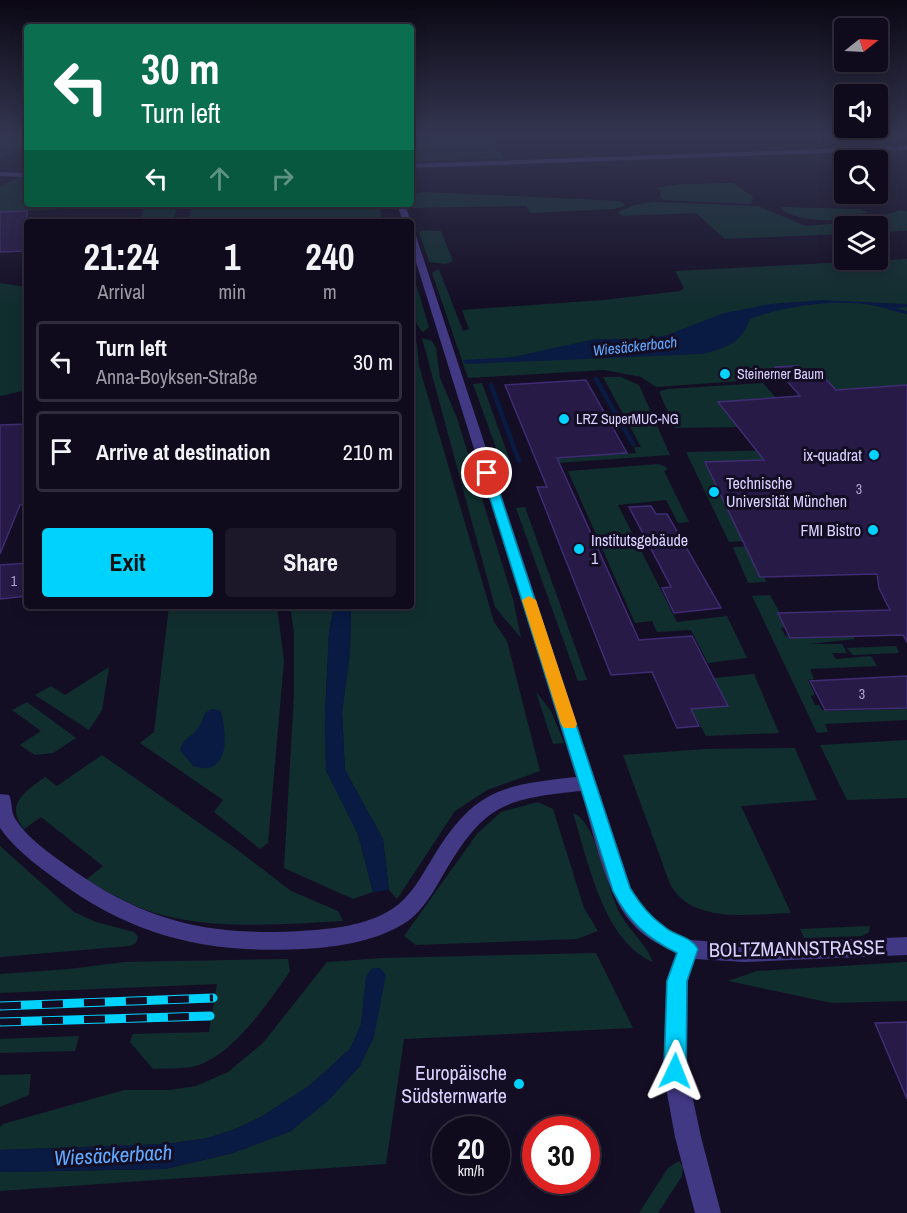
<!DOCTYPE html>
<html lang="en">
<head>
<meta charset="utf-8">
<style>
	:root { --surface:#0f0a1c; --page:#1d1829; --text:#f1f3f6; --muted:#9b9aa3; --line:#2f2b3b; --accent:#00d2fe }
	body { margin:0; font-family:"Archivo Narrow",sans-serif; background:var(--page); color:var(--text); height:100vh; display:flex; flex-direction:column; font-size:22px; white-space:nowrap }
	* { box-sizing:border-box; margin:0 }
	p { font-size:20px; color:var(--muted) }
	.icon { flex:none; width:33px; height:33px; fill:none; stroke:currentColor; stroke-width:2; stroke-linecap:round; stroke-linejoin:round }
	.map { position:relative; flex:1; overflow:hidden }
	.side { position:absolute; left:24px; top:219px; width:390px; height:390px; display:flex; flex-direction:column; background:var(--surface); border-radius:6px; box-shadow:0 3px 15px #0003,0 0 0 2px var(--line) }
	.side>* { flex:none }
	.guide { position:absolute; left:24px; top:24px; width:390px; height:183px; border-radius:6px; box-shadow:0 3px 15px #0003,0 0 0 2px var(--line); background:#0b6e4f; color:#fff; overflow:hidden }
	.needle { width:39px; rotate:72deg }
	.fabs { position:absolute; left:834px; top:18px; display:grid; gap:12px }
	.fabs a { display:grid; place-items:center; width:54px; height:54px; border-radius:6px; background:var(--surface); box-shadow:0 3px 15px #0003,0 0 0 2px var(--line); font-size:30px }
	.speed { position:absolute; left:432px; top:1116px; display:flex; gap:12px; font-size:30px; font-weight:700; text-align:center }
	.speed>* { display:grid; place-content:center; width:78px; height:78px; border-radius:50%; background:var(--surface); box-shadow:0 3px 15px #0003,0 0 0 2px var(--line); line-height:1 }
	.speed small { font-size:15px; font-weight:400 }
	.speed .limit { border:9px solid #d22; background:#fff; color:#111 }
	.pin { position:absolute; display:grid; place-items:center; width:51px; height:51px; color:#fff; margin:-26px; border:3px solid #fff; border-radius:50%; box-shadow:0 2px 6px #0007 }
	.me { position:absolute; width:66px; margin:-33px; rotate:2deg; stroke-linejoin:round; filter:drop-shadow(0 0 4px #0008) }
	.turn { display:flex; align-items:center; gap:21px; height:126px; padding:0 18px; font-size:27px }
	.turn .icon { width:78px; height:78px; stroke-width:2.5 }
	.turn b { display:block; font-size:42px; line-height:51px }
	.lanes { display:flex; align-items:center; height:57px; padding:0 18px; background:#0003; justify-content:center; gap:30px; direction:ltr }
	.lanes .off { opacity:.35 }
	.eta { display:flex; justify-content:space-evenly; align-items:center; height:102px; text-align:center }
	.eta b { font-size:36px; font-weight:800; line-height:42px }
	.primary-button { display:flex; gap:12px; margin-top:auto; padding:12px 18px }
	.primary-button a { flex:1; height:69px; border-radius:6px; background:var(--accent); color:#111; font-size:24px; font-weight:800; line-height:69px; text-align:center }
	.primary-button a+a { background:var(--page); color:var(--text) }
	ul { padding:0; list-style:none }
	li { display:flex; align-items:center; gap:18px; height:81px; margin:0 12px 9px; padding:0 6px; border:3px solid var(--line); border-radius:6px }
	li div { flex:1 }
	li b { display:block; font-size:22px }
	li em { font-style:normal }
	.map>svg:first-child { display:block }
	.green { fill:#112e2f }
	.water { fill:#091a43 }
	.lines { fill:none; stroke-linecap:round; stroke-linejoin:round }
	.stream { stroke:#091a43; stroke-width:4.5 }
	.building { fill:#271a46; stroke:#3f2c73; stroke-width:1.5 }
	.minor { fill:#423985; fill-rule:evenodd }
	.rail-casing { stroke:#00d2fe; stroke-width:9 }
	.rail { stroke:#140e25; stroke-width:7; stroke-dasharray:21; stroke-linecap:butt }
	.route { fill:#00d2fe; stroke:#0088a5; stroke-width:1.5 }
	.slow { fill:#f59e0b }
	.poi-dot { fill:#00d2fe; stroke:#140e25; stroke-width:2 }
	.labels { text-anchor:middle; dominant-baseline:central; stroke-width:6; stroke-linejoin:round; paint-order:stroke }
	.far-poi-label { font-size:14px; fill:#dbd3ff; stroke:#140e25; text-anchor:start }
	.number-label { font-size:14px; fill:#aea5d1 }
	.far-water-label { font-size:15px; font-style:italic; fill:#61aaff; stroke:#140e25 }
	.poi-label { font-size:16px; fill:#dbd3ff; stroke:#140e25; text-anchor:end }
	.near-street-label { font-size:20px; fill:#dbd3ff; stroke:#140e25 }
	.near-poi-label { font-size:20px; fill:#dbd3ff; stroke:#140e25; text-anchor:end }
	.near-water-label { font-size:21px; font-style:italic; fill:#61aaff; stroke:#140e25 }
</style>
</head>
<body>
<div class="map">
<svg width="907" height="1213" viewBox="0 0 907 1213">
	<rect width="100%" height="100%" fill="#140e25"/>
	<g class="green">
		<polygon points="0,136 27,136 27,146 0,159"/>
		<polygon points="411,136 487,136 504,159 411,161"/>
		<polygon points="19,177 27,177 27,204 178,204 175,216 164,222 140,222 144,206 0,212 0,187"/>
		<polygon points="733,183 753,197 751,204 664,200 660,197 661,190 657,188 680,184"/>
		<polygon points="425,192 620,201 626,205 614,209 531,213 526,206 413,208 411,194"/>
		<polygon points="654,202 758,206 806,226 867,221 900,210 907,211 907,231 878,232 878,226 844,226 844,234 725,239 696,213 622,216 618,212 634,205"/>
		<polygon points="192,204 378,204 383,222 179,222 189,218"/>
		<path d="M 781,207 L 861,209 L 868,213 L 836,215 L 840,220 C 822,221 799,220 783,211 Z"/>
		<polygon points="424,230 441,231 453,261 446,264 429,262 419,232"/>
		<polygon points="907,259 907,385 802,392 825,378 823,375 656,387 641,377 604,370 468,378 432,273 439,269 463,331 469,329 462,310 603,300 680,291 684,288 675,271"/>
		<path d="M 411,268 L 429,327 L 423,332 C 409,321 411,285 411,268 Z"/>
		<polygon points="0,283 27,287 27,390 0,396"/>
		<polygon points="422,338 432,341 436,348 440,378 457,418 513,599 521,638 495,607"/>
		<polygon points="414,340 417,344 419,366 494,622 507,641 540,771 487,790 455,811 397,899 389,890 383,839 345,770 342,712 350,652 351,606 411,606 411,341"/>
		<polygon points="603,377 621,377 639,385 670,455 557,463 556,459 636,453 634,447 641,447"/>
		<polygon points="482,383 512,466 503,467 473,384"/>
		<polygon points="763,383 776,398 719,402 738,427 675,428 660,394 660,391 668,389"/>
		<polygon points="794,450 800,460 705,462 806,537 729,542 686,452"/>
		<polygon points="658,464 666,467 667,470 664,471 689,522 678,523 666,500 618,505 677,622 727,616 747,658 708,663 691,630 657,632 652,621 635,623 568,471"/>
		<polygon points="525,507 587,680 578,681 516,508"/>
		<polygon points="756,546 766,582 748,583 733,547"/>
		<polygon points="770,595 780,613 778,613 785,627 781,628 785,635 790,638 853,636 855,639 809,644 842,644 847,653 832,653 836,659 871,656 877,666 810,669 814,679 808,680 815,695 811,696 815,705 819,705 822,710 827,711 907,709 907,720 825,724 828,732 817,733 752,596"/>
		<polygon points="169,606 277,606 284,661 268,843 260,849 214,812 223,800 140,743 154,732"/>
		<polygon points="290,606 334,606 329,632 325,715 326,770 358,834 373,892 353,899 284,868 294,695 294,633"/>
		<polygon points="896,646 899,653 853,655 847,648"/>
		<polygon points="109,667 102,710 89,730 35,695 51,686 65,695"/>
		<polygon points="754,674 779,733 706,736 691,709 727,705 714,678"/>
		<polygon points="536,692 551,711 564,743 553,744"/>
		<polygon points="27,702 76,738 53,753 35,755 20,745 41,731 12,710"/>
		<polygon points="907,740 907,798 847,800 820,745"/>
		<path d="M 795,748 L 817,800 L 741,806 L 791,913 C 751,914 692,925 670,884 L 623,755 L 705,749 Z"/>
		<path d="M 102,755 L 235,848 L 291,891 L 338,911 L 343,921 C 284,924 220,930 162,915 C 135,908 110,893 86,880 L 103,866 L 41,817 L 24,829 C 4,804 26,791 45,777 L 57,786 Z"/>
		<polygon points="538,802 553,809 584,908 598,931 577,939 416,945 404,936 477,834 501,812"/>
		<path d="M 573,813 C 595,821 606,879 614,900 C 623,927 644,939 653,962 C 603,941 588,860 573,813 Z"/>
		<polygon points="0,846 74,912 96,922 134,932 138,937 136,943 130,946 0,957"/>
		<polygon points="870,926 869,932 862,936 804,938 800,929"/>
		<polygon points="596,953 633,1028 404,1039 386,1164 0,1191 0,1172 165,1169 233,1153 291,1131 360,1066 366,977 361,1025 350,1049 309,1086 261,1117 233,1130 208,1138 166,1144 0,1150 0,1127 3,1124 124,1090 169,1090 196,1086 228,1072 263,1043 327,962 383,958"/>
		<path d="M 288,959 L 290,971 C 270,1001 229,1061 191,1067 C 179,1069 166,1068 153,1069 L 130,1042 L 133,1034 L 209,1032 L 217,984 L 0,993 L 0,974 L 69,969 L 124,962 Z"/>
		<polygon points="907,962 907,1001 832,1003 728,981 757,971"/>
		<polygon points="79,1036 75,1051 0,1053 0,1039"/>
		<polygon points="31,1074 29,1095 0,1107 0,1075"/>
		<polygon points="679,1161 683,1167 682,1176 658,1213 639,1213 668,1168"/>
	</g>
	<g class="water">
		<path d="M 822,300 L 907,304 L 907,307 L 896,308 L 907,311 L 907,314 C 896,312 886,308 875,306 C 841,298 783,306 750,319 C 741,344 726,348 702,354 L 465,364 L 463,360 L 513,357 L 595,339 L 645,339 L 667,335 L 724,313 L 740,310 L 770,304 Z"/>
		<polygon points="334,606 351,606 350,652 342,712 345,770 383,839 389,890 373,892 358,834 326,770 325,715 329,632"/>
		<path d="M 213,709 L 221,711 C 225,727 231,763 208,768 C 204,769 197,767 193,766 L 180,750 C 183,738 192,737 199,727 C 205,719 201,712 213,709 Z"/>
		<polygon points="375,968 380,968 386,975 374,1037 360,1066 329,1100 291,1131 233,1153 165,1169 0,1172 0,1150 167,1144 208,1138 233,1130 261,1117 309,1086 350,1049 361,1024 366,977 371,969"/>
	</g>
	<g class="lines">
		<g class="stream">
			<polyline points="596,379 633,444"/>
			<polyline points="491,385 519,461"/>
		</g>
	</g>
	<g class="building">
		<polygon points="27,211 27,251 0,252 0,212"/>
		<polygon points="798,366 802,369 816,369 836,390 907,385 907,642 903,635 790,638 778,613 890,610 879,588 877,574 760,577 705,462 764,460 718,402 800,396 775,367"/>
		<polygon points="586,380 627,453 557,458 639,640 692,636 728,706 691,709 699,726 677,728 652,672 611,675 537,487 547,487 505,385"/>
		<polygon points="27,424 27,505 20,505 0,554 0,425"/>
		<polygon points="651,506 656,514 667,514 721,608 674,613 662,588 671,587 629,507"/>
		<polygon points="27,563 27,596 0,599 0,565"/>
		<polygon points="907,676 907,708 825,710 810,681"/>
		<polygon points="907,1022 907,1099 875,1023"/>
	</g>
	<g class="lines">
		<g class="minor">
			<polygon points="907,146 907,150 411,168 411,164"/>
			<polygon points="0,172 27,173 27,177 0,176"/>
			<polygon points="397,204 405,204 411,222 403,222"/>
			<path d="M 411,231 L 415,233 L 631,888 L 644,909 L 669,930 L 690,940 L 745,944 L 907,937 L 907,955 L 745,962 L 695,959 L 688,981 L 687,1071 L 701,1137 L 721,1213 L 695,1213 L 675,1137 L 663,1071 L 666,981 L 676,953 C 659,945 642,936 630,921 C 605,892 592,828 581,791 C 502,799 484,805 443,875 C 434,891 423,910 408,921 C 379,941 338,947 304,949 C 208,954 134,937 57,880 C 36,865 15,849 0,828 L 0,794 L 9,795 C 13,803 10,812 16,820 C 29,840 51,854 70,868 C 146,922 208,936 301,931 C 331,929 366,926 392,909 C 410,898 421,877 432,859 C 473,791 499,785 576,777 L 411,246 Z"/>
		</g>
		<g class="rail-casing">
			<g id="rail">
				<polyline points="0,1006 213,998"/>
				<polyline points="0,1022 210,1016"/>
			</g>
		</g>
		<use href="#rail" class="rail"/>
	</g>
	<linearGradient id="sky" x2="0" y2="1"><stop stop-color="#0b0814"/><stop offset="0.44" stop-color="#343651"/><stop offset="1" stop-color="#343651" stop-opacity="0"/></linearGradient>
	<rect width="907" height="306" fill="url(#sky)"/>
	<path class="route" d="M 487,470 L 493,473 L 630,888 C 641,905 650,917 666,928 C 676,936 692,937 698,949 L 687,981 L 686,1071 L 683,1078 L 675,1081 L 667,1078 L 664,1071 L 667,981 L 677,953 C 647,938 628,921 613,891 L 482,473 Z"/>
	<polygon class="slow" points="529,596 536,600 577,724 575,728 564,728 561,724 522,600"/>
	<g class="poi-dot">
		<circle cx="725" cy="374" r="6"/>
		<circle cx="564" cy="419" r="6"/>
		<circle cx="874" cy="455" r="6"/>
		<circle cx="714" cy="492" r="6"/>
		<circle cx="873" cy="530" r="6"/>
		<circle cx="579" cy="549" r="6"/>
		<circle cx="519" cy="1084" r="6"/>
	</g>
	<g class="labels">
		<g class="far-poi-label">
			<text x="737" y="374">Steinerner Baum</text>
			<text x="576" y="419">LRZ SuperMUC-NG</text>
		</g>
		<g class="number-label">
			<text x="859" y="489">3</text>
			<text x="14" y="581">1</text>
			<text x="862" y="694">3</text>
		</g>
		<g class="far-water-label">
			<text transform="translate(635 346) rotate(-6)">Wiesäckerbach</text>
		</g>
		<g class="poi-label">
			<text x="862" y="455">ix-quadrat</text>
			<text x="726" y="483" text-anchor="start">Technische<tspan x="726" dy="18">Universität München</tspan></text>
			<text x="861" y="530">FMI Bistro</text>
			<text x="591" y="540" text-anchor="start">Institutsgebäude<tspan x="591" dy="18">1</tspan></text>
		</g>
		<g class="near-street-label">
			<text transform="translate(797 948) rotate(-1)">BOLTZMANNSTRASSE</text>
		</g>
		<g class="near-poi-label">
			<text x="507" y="1072">Europäische<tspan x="507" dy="23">Südsternwarte</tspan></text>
		</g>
		<g class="near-water-label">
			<text transform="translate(113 1155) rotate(-3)">Wiesäckerbach</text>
		</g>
	</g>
</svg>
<div class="fabs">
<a><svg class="needle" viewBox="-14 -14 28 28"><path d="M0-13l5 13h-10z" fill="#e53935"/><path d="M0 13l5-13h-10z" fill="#9b9aa3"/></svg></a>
<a><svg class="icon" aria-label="sound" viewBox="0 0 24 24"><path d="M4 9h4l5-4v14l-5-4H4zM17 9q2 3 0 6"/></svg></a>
<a><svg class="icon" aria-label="search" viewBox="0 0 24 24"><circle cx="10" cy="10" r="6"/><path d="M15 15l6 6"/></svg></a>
<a><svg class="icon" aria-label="layers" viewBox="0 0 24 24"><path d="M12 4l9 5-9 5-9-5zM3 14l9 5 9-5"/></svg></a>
</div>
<div class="speed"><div>20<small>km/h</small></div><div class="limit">30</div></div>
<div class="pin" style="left:487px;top:473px;background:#d93025"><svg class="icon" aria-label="arrive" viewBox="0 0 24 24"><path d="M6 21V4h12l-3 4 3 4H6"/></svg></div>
<svg class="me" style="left:675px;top:1071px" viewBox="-20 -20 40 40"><path d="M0-17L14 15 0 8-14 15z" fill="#00d2fe" stroke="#fff" stroke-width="4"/></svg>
<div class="guide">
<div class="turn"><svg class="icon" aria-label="left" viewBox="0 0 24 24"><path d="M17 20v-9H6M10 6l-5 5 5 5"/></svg><div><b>30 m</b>Turn left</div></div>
<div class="lanes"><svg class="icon" aria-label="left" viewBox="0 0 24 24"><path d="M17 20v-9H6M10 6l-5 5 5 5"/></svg><svg class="icon off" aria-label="ahead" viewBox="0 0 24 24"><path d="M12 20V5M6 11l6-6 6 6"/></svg><svg class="icon off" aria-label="right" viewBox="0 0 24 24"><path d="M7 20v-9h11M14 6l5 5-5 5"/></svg></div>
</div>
<section class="side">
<div class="eta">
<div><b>21:24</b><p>Arrival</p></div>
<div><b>1</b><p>min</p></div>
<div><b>240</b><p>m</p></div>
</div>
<ul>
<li><svg class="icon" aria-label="left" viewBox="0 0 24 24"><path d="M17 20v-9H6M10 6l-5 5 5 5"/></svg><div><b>Turn left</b><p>Anna-Boyksen-Straße</p></div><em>30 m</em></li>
<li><svg class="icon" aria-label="arrive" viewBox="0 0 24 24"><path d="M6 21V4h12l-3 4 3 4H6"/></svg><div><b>Arrive at destination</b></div><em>210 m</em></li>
</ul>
<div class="primary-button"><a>Exit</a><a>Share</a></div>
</section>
</div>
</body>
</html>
